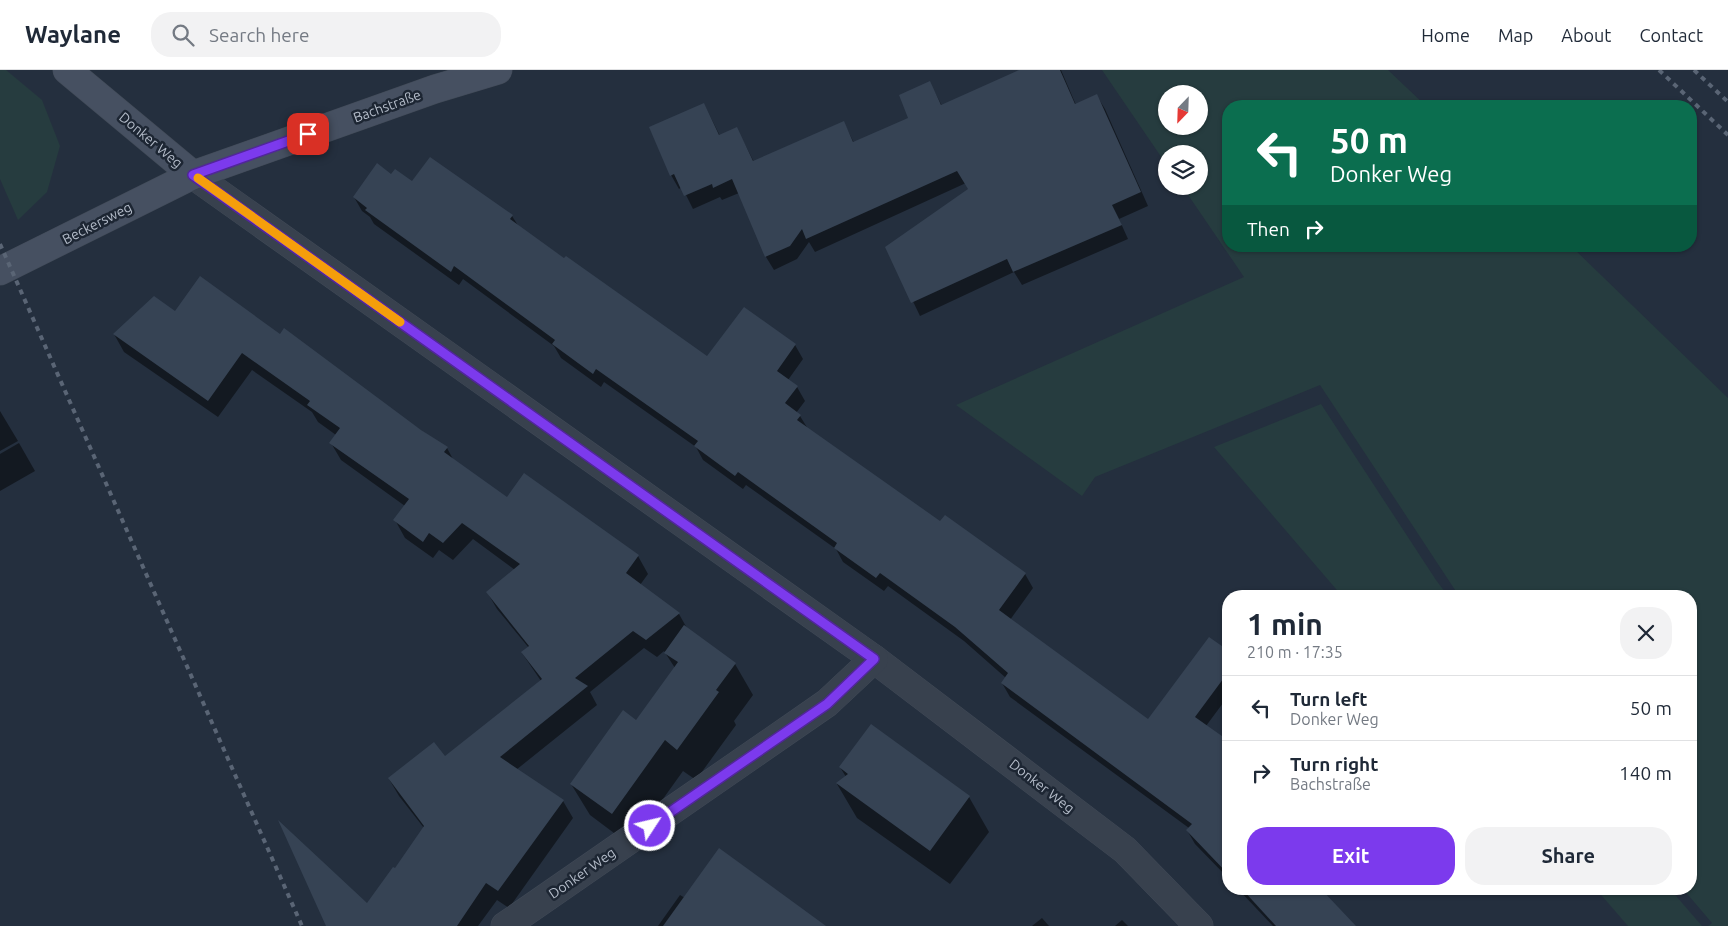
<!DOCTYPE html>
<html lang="en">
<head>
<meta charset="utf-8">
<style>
	:root { --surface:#fff; --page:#f2f2f3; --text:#1f2937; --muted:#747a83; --line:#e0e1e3; --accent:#7c3aed }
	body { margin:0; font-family:Ubuntu,sans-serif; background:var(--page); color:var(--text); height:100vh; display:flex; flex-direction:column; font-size:19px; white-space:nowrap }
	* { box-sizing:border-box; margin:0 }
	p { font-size:16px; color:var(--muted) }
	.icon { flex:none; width:28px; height:28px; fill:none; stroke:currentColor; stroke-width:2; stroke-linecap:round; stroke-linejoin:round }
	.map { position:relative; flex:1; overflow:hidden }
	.sheet { position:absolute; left:1222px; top:520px; width:475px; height:305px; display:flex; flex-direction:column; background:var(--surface); border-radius:20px; box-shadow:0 1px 4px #0004 }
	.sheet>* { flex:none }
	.top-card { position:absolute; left:1222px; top:30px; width:475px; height:152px; border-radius:20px; box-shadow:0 1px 4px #0004; background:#0b6e4f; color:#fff; overflow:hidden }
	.needle { width:32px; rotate:203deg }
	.tools { position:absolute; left:1158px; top:15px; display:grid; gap:10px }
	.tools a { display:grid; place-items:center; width:50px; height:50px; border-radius:50%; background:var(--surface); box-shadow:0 1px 4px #0004; font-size:25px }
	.pin { position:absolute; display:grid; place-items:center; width:42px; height:42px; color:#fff; margin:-21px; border-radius:10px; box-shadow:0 2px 8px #0006 }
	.me { position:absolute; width:55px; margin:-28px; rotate:55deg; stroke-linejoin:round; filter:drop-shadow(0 0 4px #0008) }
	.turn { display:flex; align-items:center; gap:18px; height:105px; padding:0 25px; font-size:22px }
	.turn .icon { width:65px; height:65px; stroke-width:2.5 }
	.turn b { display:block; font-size:35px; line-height:42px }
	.then { display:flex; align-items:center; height:48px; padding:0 25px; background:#0003; gap:10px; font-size:19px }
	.round { display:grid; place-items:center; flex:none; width:52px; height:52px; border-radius:20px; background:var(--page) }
	.summary { display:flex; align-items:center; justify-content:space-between; height:85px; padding:0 25px }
	h1 { font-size:30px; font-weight:700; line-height:38px }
	.action { display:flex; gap:10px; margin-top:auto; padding:10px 25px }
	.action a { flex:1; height:58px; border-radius:20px; background:var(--accent); color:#fff; font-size:20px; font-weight:700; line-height:58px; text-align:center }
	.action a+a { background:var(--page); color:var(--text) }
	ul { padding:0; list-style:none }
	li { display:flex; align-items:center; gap:15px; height:65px; padding:0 25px; border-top:1px solid var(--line) }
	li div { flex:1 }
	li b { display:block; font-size:19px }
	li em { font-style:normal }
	header { display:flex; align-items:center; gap:30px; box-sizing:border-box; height:70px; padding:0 25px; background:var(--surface); border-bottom:1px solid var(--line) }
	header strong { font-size:24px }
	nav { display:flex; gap:28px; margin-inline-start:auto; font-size:18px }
	.search { width:350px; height:45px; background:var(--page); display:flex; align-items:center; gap:12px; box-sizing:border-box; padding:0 18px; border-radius:20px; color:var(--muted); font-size:19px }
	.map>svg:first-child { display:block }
	.green { fill:#263c3f; fill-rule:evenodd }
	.shadow { fill:#0007 }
	.building { fill:#364354 }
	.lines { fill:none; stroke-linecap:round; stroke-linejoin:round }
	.street-casing { stroke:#414a57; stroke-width:29 }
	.secondary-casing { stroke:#414a57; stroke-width:29 }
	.street { stroke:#38414e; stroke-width:28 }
	.secondary { stroke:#465061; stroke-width:28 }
	.rail { stroke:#5a6575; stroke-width:4; stroke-dasharray:5 5; stroke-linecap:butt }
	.route-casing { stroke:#51269a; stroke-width:12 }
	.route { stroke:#7c3aed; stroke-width:9 }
	.slow { stroke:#f59e0b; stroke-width:9 }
	.labels { text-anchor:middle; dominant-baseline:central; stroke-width:5; stroke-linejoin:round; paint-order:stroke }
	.street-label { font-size:14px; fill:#b4bcc9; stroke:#1d2633 }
</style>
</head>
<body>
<header>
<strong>Waylane</strong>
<div class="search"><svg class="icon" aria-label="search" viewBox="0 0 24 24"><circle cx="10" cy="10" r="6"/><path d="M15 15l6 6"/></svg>Search here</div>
<nav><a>Home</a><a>Map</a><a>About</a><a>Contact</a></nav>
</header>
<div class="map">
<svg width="1728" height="856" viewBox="0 0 1728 856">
	<rect width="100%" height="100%" fill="#242f3e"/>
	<g class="green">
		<polygon points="0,0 6,0 42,30 60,76 47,122 18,150 0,109"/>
		<path d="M 1102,0 L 1388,0 L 1426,36 L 1229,36 L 1229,176 L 1571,176 L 1728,328 L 1728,856 L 1708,856 L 1712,853 L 1683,819 L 1691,819 L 1691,526 L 1459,526 L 1320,315 L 1095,407 L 1082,426 L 956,335 L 1244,207 L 1182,116 L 1199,116 L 1199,84 L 1166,84 L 1166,94 ZM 1166,24 L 1199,24 L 1199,56 L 1166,56 Z"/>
		<polygon points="1321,334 1436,510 1448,526 1342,526 1214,377"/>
		<polygon points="1596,819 1670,819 1702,856 1628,856"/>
	</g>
	<g class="shadow">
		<polygon points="1022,0 1061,0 1076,35 1097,26 1105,39 1148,136 1119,149 1128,169 1022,215 1014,202 920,246 887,177 969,120 966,113 815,182 809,172 797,189 774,200 766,187 739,123 722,130 720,127 693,139 682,117 679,119 671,105 650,58 704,34 720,66 737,59 754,92 844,53 854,73 910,48 930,13 942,36"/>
		<polygon points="392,105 512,146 519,157 707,288 795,275 803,289 788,310 797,317 805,331 796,343 800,346 808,359 940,453 1025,504 1033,518 1010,550 1148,651 1229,582 1229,625 1206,656 1229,673 1229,809 1195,774 1187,760 1189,758 1010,627 1002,613 1006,608 964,571 888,516 884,521 843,492 836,479 746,415 743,419 703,390 696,377 604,312 601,317 561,288 554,276 463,209 459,215 374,154 370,147 362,141 354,127"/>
		<polygon points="175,242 280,265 447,378 454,391 508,429 638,486 648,504 640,515 679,544 688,560 735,594 753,625 734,651 736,655 696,710 683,701 630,775 590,745 571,714 636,651 675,598 664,581 657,587 644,578 590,622 597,635 516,700 563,731 573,748 509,838 497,830 478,856 337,856 367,835 395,799 424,758 399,726 389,709 445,688 541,611 522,583 529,578 497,539 487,522 515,500 473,469 453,490 439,480 433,488 405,468 395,450 405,436 341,390 331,373 336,365 318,352 312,342 252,300 218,347 124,282 114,264"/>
		<polygon points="0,341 18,371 0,381"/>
		<polygon points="19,373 35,401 0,421 0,384"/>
		<polygon points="840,697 969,727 989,762 950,814 857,748 837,714 846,707"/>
		<polygon points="1238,819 1319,819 1354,856 1273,856"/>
		<polygon points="680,825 685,828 768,856 658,856"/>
		<polygon points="1042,848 1049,856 1032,856"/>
		<polygon points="1122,850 1128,856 1115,856"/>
	</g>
	<g class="building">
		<polygon points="1019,0 1060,0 1075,34 1097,24 1141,122 1112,135 1122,155 1013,202 1007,189 911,233 885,177 968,119 957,101 806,169 802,159 790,176 765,187 732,109 713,118 712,114 684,126 674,104 670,106 649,57 704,33 719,65 737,57 753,91 844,51 853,72 908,48 899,25 930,11 941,35"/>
		<polygon points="430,87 513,145 510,149 564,188 566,186 707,286 744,237 796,274 777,301 798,316 785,333 801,345 797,350 940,451 945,445 1026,503 999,540 1148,649 1209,567 1229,581 1229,601 1195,647 1229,671 1229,805 1186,760 1192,754 1001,613 1008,603 955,557 880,503 876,508 834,478 837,473 738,402 735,406 694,376 698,371 596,299 593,304 552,274 555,270 454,196 451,202 365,140 367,138 353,127 377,93 391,104 395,99 412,111"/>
		<polygon points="200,206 280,264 284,258 421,360 448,377 444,382 507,427 524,403 639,485 626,503 680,543 646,570 633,561 575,608 588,616 500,687 564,730 498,821 486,813 457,856 326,856 278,750 367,833 393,797 395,798 424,756 388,708 434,672 445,686 542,609 521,582 529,576 486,522 520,494 462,453 443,473 429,463 423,472 393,450 409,429 329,373 340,358 307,335 310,331 242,283 208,331 113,264 154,226 175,241"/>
		<polygon points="684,555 736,593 716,620 719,622 677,680 665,670 612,744 570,714 623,640 636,650 678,592 664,583"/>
		<polygon points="871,654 970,726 930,781 836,713 848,704 839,697"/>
		<polygon points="719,778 826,856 663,856"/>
		<polygon points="1242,819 1321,819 1356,856 1276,856"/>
	</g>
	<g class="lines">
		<g class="street-casing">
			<g id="street">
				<polyline points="193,105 874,589 1125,780 1199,856"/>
				<polyline points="505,856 827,633 874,589"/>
			</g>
		</g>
		<g class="secondary-casing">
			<g id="secondary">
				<polyline points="67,0 193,105"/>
				<polyline points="0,201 193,105 435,19 498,0"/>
			</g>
		</g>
		<use href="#street" class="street"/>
		<use href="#secondary" class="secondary"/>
		<g class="rail">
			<polyline points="1659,0 1728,65"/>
			<polyline points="1694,0 1728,32"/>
			<polyline points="0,174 302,856"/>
		</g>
	</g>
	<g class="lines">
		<g class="route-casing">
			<polyline id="route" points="308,64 193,105 874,589 827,634 650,756"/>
		</g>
		<use href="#route" class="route"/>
		<polyline class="slow" points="198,108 400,252"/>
	</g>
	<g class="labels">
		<g class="street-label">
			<text transform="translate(387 36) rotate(-20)">Bachstraße</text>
			<text transform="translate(151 70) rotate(40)">Donker Weg</text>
			<text transform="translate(97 153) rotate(-27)">Beckersweg</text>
			<text transform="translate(1042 716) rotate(38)">Donker Weg</text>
			<text transform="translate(582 803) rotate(-35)">Donker Weg</text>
		</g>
	</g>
</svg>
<div class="tools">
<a><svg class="needle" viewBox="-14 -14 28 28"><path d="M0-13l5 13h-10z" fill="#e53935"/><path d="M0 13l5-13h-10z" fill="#747a83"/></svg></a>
<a><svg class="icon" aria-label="layers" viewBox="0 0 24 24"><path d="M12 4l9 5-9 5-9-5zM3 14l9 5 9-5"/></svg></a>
</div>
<div class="pin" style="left:308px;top:64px;background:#d93025"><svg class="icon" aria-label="arrive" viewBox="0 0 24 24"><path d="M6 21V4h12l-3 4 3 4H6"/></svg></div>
<svg class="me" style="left:650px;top:756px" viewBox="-20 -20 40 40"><circle r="17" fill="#7c3aed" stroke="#fff" stroke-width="3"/><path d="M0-11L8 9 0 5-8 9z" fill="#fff"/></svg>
<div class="top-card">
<div class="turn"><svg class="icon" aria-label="left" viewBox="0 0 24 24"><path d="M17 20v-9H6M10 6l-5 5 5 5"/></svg><div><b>50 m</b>Donker Weg</div></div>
<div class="then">Then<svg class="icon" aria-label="right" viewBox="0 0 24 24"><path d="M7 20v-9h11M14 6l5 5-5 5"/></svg></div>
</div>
<section class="sheet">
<div class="summary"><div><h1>1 min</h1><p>210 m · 17:35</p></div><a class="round"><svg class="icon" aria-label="close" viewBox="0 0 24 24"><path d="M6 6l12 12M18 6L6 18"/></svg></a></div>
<ul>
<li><svg class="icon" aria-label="left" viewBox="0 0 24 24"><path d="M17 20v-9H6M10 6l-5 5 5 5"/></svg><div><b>Turn left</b><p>Donker Weg</p></div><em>50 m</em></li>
<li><svg class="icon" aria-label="right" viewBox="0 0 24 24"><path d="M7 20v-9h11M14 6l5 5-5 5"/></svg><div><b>Turn right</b><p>Bachstraße</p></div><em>140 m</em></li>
</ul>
<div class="action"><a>Exit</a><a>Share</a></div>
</section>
</div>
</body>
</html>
